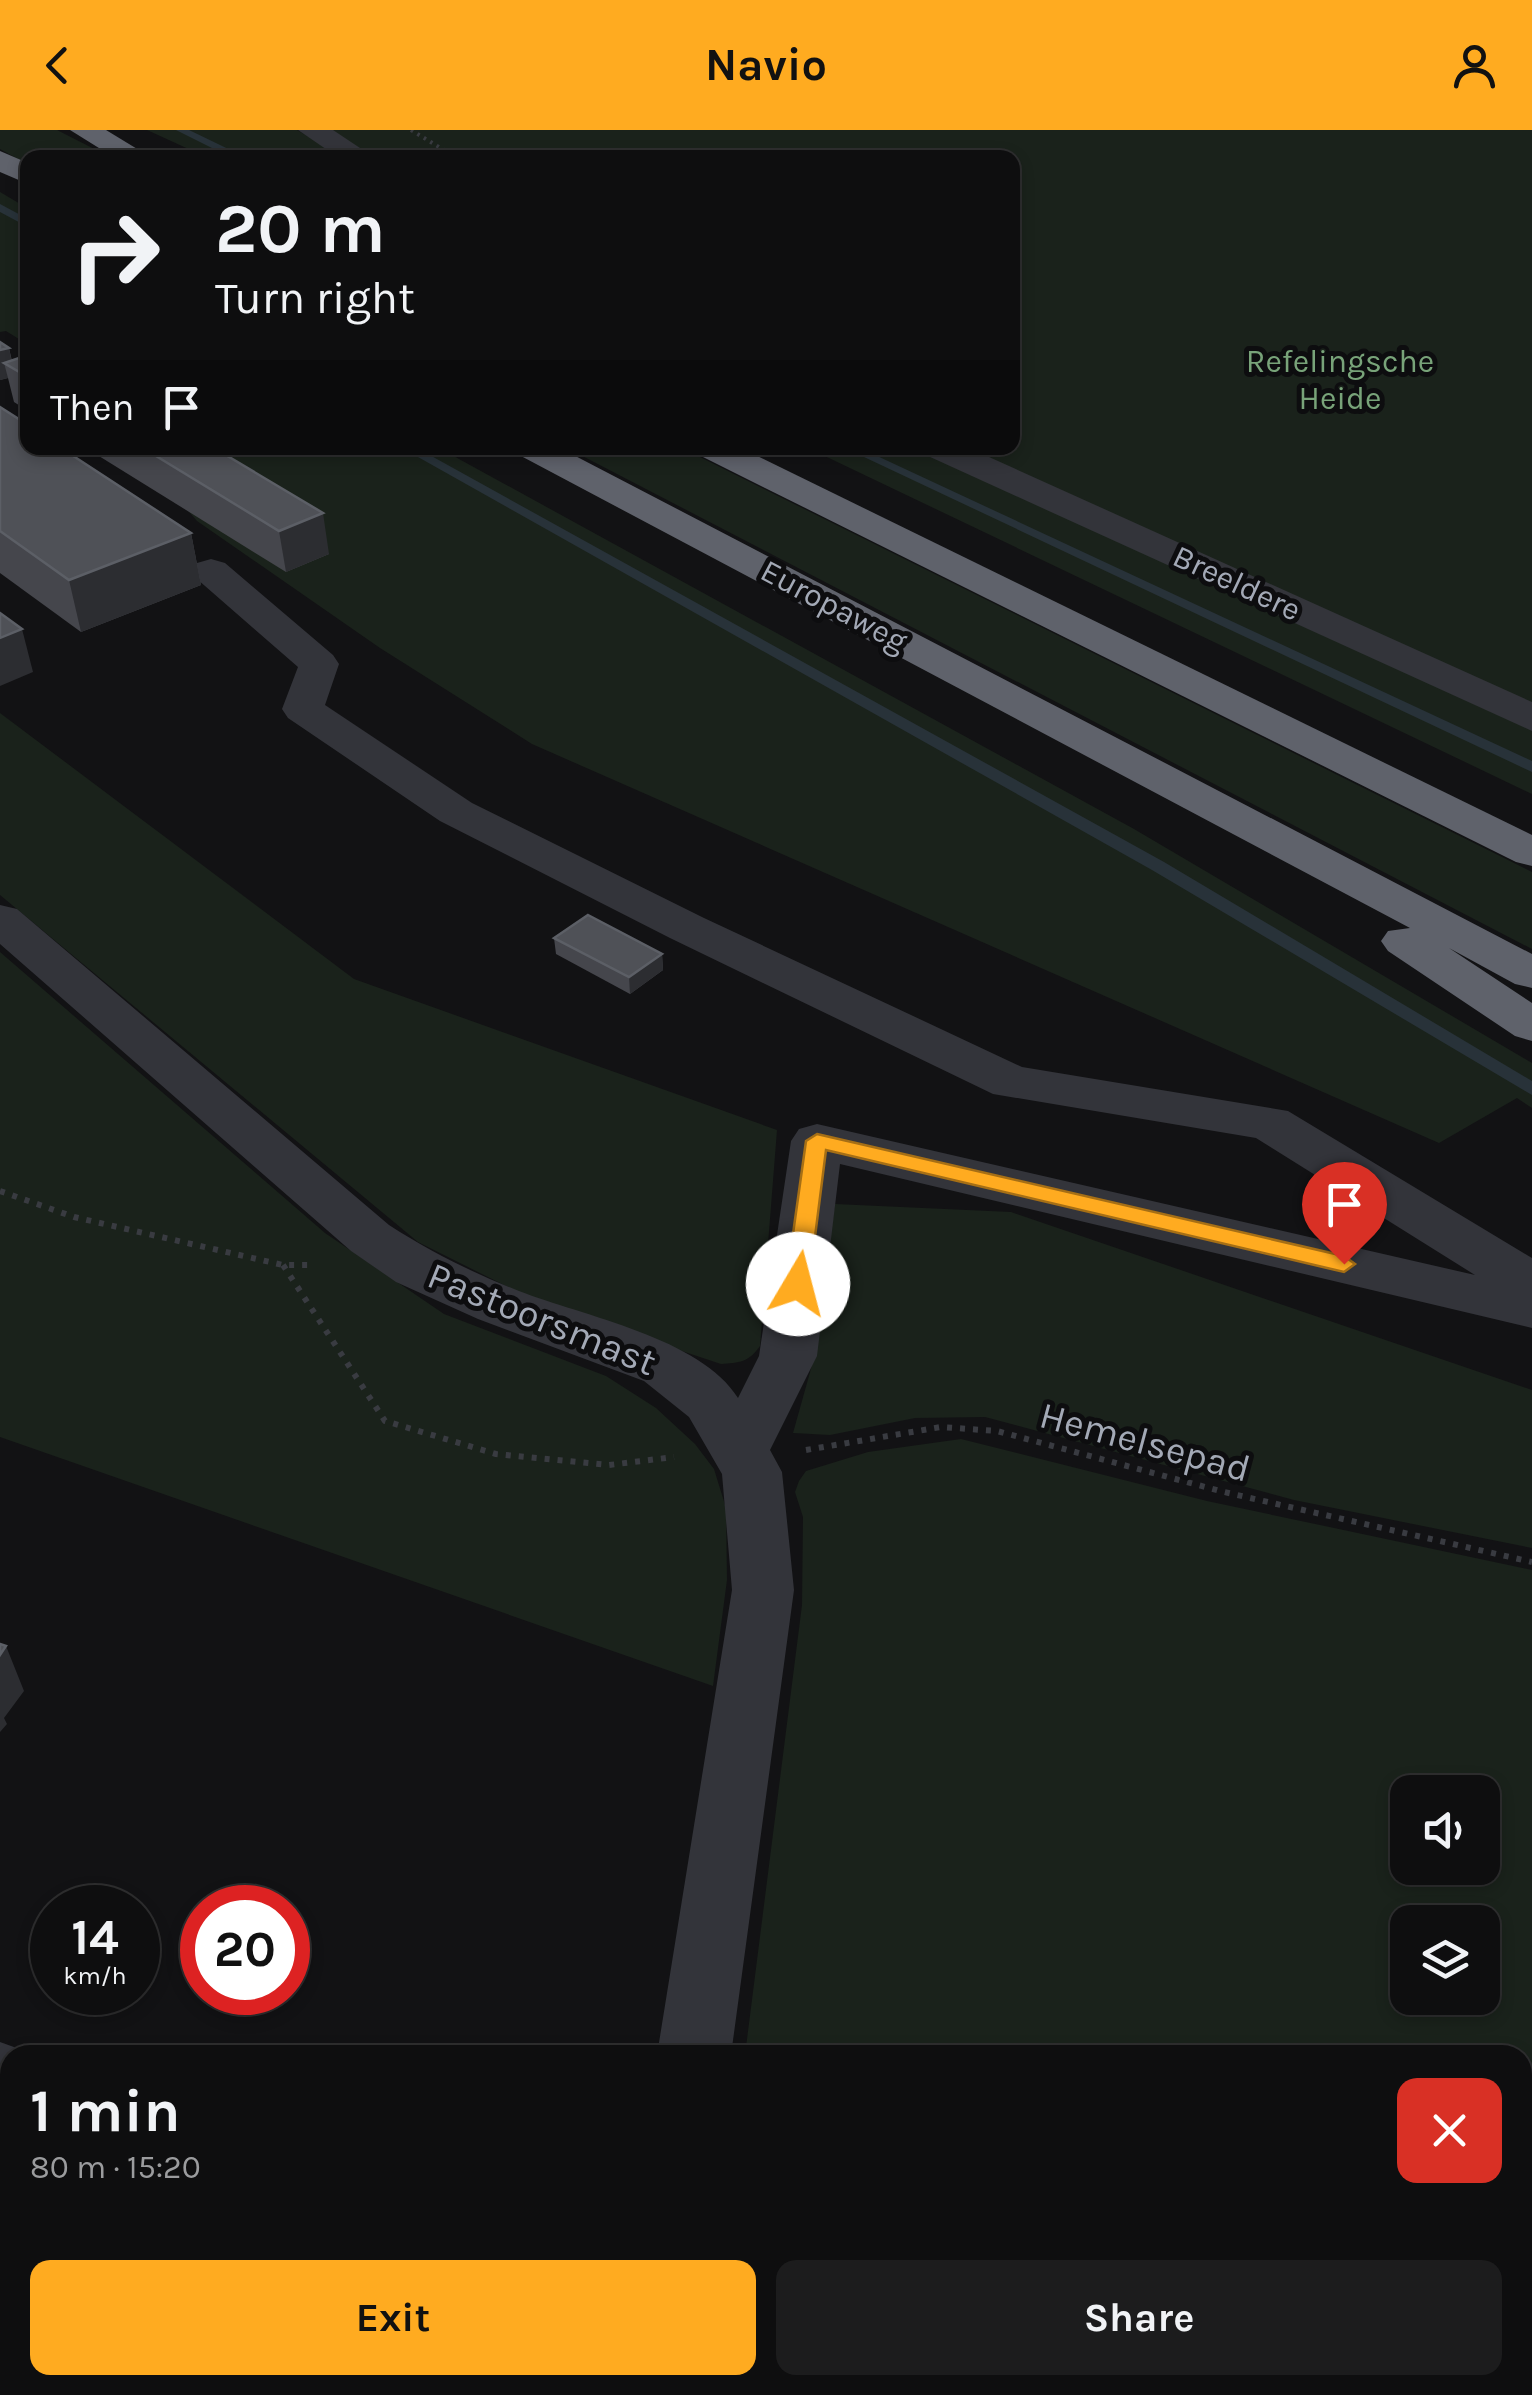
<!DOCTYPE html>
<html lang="en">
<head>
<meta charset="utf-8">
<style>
	:root { --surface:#0e0e0f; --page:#1c1c1d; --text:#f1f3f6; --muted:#9b9c9e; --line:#2e2e2f; --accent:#ffab20 }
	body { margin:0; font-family:Karla,sans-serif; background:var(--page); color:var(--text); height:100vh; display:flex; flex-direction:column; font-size:38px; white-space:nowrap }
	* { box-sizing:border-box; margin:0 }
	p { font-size:32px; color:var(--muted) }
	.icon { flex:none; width:55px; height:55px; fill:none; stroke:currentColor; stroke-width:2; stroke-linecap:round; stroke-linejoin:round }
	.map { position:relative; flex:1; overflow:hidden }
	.details { position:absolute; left:0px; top:1915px; width:1532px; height:350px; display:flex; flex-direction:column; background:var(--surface); border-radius:30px 30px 0 0; box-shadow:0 5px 15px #0003,0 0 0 2px var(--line) }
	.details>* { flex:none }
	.banner { position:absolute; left:20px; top:20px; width:1000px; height:305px; border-radius:20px; box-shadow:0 5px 15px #0003,0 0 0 2px var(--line); background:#0e0e0f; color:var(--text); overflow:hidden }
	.buttons { position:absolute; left:1390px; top:1645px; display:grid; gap:20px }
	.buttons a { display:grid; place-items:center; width:110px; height:110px; border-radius:20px; background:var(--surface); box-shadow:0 5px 15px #0003,0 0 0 2px var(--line); font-size:50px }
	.speed { position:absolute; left:30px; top:1755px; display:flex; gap:20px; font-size:50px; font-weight:700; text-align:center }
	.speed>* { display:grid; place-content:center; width:130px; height:130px; border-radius:50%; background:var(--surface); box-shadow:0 5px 15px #0003,0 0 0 2px var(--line); line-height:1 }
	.speed small { font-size:25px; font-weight:400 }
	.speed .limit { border:15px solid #d22; background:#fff; color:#111 }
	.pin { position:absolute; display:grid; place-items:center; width:85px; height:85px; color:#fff; margin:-102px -42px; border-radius:50% 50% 50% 0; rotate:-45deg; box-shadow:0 0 10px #0007 }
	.pin .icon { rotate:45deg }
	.me { position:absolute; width:110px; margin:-55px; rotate:8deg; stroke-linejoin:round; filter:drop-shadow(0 0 8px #0008) }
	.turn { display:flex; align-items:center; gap:35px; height:210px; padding:0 30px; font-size:45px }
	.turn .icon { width:130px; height:130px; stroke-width:2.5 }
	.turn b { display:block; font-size:70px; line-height:85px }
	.then { display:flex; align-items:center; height:95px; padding:0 30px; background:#0003; gap:20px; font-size:38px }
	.round { display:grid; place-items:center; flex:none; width:105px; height:105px; border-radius:20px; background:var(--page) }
	.head { display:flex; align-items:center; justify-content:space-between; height:170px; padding:0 30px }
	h1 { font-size:60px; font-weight:700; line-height:75px }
	.button { display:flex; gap:20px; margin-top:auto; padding:20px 30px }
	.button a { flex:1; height:115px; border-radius:20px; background:var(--accent); color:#111; font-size:40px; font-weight:700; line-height:115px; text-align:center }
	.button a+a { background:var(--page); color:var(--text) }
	header { display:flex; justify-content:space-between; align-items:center; height:130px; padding:0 30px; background:var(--accent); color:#111; font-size:45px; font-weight:700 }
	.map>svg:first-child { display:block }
	.green { fill:#1a221b; fill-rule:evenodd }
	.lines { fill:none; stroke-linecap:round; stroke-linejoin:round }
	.stream { fill:#283239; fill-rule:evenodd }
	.path-far1 { stroke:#393b41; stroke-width:4; stroke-dasharray:2.5 5; stroke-linecap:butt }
	.path { stroke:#393b41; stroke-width:6; stroke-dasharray:5 8; stroke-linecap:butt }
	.minor { fill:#33343a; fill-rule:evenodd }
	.highway { fill:#5f626b; fill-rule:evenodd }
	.wall { fill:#45464c }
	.shaded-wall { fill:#2c2d31 }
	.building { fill:#4f5157; stroke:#5c5f66; stroke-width:2.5 }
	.route { fill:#ffab20; stroke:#a66f15; stroke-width:2.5 }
	.labels { text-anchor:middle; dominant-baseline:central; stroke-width:10; stroke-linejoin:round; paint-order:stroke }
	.far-park-label { font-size:32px; fill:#78a379; stroke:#0d0d0f }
	.far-street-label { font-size:32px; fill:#a3a9b6; stroke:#0d0d0f }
	.street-label { font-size:38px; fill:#a3a9b6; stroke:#0d0d0f }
</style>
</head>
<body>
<header><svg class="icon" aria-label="back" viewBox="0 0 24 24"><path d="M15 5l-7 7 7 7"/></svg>Navio<svg class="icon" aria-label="person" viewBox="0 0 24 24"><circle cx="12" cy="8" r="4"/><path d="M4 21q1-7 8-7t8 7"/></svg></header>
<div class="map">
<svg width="1532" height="2265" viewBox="0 0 1532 2265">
	<rect width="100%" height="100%" fill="#121214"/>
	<g class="green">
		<polygon points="0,0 57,0 110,27 28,28 27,34 0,19"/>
		<polygon points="147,0 297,0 343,27 206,27"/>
		<polygon points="319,0 1532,0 1532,581 960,318 1012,318 1012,28 365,28"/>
		<polygon points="0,62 27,78 27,214 6,201 0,202"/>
		<polygon points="134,318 439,318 1134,699 1532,933 1532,978 1517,968 1439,1013 532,614 380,518 197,391"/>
		<polygon points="567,318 682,318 1532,742 1532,819"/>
		<polygon points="808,318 926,318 1532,600 1532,664"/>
		<path d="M 0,583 L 354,849 L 777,1000 L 760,1216 C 749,1232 739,1233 721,1234 L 544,1175 L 418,1112 L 0,765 Z"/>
		<polygon points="0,822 325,1103 444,1184 606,1246 656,1278 695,1314 714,1339 726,1378 727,1450 713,1556 0,1307"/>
		<polygon points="835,1074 1011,1082 1532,1260 1532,1418 1294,1370 985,1287 915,1288 830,1305 793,1303 814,1228"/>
		<path d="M 961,1309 L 1207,1371 L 1532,1440 L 1532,2119 L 1523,2124 L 1522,1925 L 745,1925 L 802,1475 L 803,1387 L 795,1362 L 799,1351 L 806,1341 L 868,1322 ZM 1408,1662 L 1482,1662 L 1482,1738 L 1408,1738 ZM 1408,1792 L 1482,1792 L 1482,1868 L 1408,1868 Z"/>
		<polygon points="0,2209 10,2214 10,2255 102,2255 124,2265 0,2265"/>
		<polygon points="701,2255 1267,2255 1247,2265 700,2265"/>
	</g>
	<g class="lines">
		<g class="stream">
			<polygon points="176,0 189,0 247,28 232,28"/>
			<polygon points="0,74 28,89 28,97 0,82"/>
			<polygon points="402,318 417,318 1164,732 1532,951 1532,965 1152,740"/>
			<polygon points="845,318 860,318 1532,631 1532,642"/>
		</g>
		<polyline class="path-far1" points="411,0 457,28"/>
		<g class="path">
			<polyline points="0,1061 74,1087 283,1135 314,1135"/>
			<polyline points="283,1135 385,1291 496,1324 609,1335 674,1327"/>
			<polyline points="806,1320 941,1297 997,1301 1224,1362 1532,1432"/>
		</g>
		<g class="minor">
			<polygon points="298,0 333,0 375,28 339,28"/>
			<polygon points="923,318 969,318 1532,572 1532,601 928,326"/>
			<path d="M 211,429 L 225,433 L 333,525 L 339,534 L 325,575 L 472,673 L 704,788 L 1022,937 L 1288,981 L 1532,1128 L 1532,1198 L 840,1034 L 817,1226 L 770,1320 L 782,1342 L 794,1460 L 731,1925 L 657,1925 L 732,1460 L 722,1344 L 689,1287 L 644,1251 L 478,1189 L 396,1152 L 351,1121 L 0,814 L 0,775 L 17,779 L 389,1095 C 431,1122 473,1143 519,1161 C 583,1186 701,1208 738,1268 L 759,1226 L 791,1011 L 799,999 L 817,994 L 1475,1145 L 1256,1008 L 993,964 L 670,808 L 440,691 L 288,588 L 282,579 L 298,537 L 197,449 L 192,441 L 197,433 Z"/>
			<polygon points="0,1912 36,1925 10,1925 10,1986 0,1982"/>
			<polygon points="605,2255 687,2255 685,2265 603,2265"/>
		</g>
		<g class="highway">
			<polygon points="70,0 106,0 152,28 115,28"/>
			<polygon points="0,21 28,33 28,54 0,42"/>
			<polygon points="516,318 560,318 1532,824 1532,858 1515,854 1449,818 1532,873 1532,911 1515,906 1388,821 1381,811 1388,801 1410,798 521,326"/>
			<polygon points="696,318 741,318 1532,705 1532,736 1516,732 701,326"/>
		</g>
	</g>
	<g class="wall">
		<polygon points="9,218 12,231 28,225 28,281 14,272 8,248 0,250"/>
		<polygon points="0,277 191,403 201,455 81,502 0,443"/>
		<polygon points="86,318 214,318 329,424 286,442"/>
		<polygon points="554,808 662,824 663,840 630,864 556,824"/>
	</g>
	<g class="shaded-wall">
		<polygon points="9,218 13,239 4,233 8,248 0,250 0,220"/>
		<polygon points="323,383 329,424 286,442 279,401"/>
		<polygon points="191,403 201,455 81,502 69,450"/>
		<polygon points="22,499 33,542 0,556 0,508"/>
		<polygon points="662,824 663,840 630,864 629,847"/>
		<polygon points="6,1516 24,1561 4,1588 7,1594 0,1602 0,1525"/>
	</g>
	<g class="building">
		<polygon points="0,212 9,218 0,220"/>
		<polygon points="28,225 28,247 4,233"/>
		<polygon points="0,277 28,295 28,318 61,318 191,403 69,450 0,401"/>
		<polygon points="143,318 214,318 323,383 279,401"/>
		<polygon points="0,483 22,499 0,508"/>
		<polygon points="588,785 662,824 629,847 554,808"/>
		<polygon points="0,1514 6,1516 0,1525"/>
	</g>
	<polygon class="route" points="817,1004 1344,1126 1355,1134 1344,1142 826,1020 809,1154 798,1162 786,1154 806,1011"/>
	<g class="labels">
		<g class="far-park-label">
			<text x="1340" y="231">Refelingsche<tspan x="1340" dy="37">Heide</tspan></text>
		</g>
		<g class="far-street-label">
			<text transform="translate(1237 453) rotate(25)">Breeldere</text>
			<text transform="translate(834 476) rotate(28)">Europaweg</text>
		</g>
		<g class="street-label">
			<text transform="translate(542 1189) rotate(22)">Pastoorsmast</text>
			<text transform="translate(1145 1312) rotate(15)">Hemelsepad</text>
		</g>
	</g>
</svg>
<div class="buttons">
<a><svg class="icon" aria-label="sound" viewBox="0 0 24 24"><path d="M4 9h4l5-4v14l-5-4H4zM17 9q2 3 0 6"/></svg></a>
<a><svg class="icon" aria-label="layers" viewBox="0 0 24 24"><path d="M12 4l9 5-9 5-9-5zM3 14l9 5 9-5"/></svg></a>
</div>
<div class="speed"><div>14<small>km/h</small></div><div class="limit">20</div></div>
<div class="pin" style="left:1344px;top:1134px;background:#d93025"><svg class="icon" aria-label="arrive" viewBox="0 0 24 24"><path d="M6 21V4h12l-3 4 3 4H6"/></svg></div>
<svg class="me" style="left:798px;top:1154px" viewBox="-20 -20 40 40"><circle r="19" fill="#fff"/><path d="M0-13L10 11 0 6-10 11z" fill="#ffab20"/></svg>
<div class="banner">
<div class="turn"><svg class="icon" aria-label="right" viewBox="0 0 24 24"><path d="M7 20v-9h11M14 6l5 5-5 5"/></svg><div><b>20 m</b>Turn right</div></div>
<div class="then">Then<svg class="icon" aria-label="arrive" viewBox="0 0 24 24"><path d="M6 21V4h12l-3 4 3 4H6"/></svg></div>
</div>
<section class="details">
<div class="head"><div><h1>1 min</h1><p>80 m · 15:20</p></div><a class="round" style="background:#d93025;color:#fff"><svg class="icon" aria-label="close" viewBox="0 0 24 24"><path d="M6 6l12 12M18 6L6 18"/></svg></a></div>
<div class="button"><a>Exit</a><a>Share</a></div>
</section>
</div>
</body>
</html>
